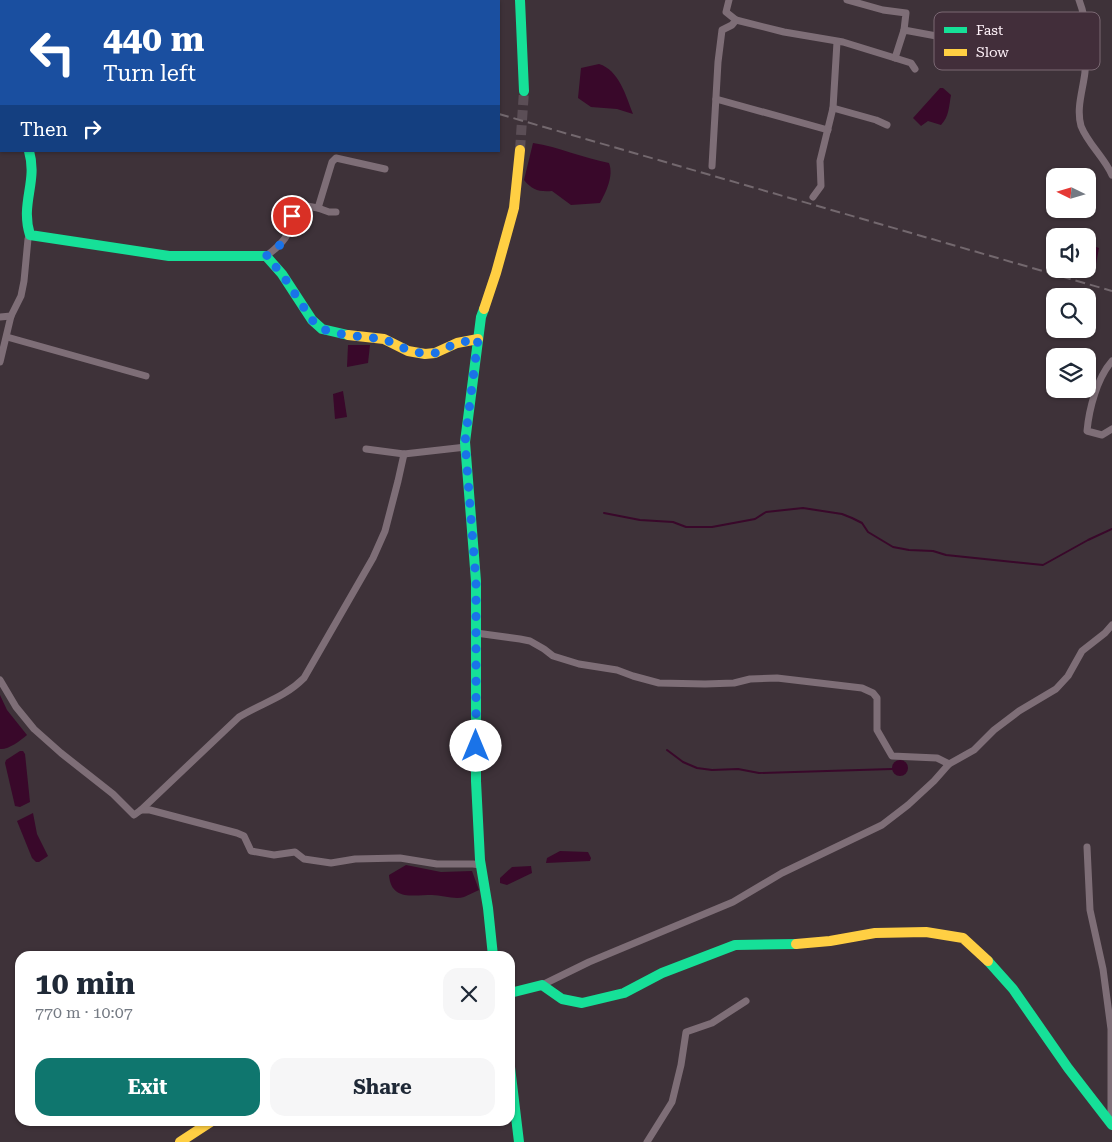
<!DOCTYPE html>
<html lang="en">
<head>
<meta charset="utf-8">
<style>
	:root { --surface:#fff; --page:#f6f6f7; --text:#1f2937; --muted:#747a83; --accent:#0f766e }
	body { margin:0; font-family:"Roboto Serif",serif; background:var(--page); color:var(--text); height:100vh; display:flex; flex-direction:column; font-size:19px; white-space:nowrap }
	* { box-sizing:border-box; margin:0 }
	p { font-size:16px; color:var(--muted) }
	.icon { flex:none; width:28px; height:28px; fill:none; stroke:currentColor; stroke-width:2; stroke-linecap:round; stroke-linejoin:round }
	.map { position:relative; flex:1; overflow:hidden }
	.side { position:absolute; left:15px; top:951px; width:500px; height:175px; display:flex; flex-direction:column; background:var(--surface); border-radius:15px; box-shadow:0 1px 4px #0004 }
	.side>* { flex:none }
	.top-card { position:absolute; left:0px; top:0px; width:500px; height:152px; box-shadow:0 1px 4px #0004; background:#1a4fa0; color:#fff; overflow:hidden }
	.needle { width:32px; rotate:275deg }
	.tools { position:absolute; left:1046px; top:168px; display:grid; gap:10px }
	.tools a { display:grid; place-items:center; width:50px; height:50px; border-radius:10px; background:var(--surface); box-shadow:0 1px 4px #0004; font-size:25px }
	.pin { position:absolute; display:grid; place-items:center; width:42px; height:42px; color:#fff; margin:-21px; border:2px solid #fff; border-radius:50%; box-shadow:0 1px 5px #0007 }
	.me { position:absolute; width:55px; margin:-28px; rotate:0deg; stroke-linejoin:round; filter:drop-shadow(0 0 4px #0008) }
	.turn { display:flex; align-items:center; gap:18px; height:105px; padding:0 20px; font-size:22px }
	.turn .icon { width:65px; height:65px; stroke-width:2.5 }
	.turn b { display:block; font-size:35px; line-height:42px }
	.then { display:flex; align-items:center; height:48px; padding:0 20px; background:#0003; gap:10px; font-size:19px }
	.round { display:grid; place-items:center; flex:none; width:52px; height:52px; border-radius:15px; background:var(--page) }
	.headline { display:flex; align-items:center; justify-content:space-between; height:85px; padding:0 20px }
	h1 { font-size:30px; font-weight:700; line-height:38px }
	.cta { display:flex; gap:10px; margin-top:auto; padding:10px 20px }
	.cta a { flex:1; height:58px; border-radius:15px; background:var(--accent); color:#fff; font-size:20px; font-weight:700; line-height:58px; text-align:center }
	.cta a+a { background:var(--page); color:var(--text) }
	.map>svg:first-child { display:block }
	.water { fill:#39082a }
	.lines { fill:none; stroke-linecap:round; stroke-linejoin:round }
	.stream { stroke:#39082a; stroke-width:2 }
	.canal { stroke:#39082a; stroke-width:6 }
	.secondary-tunnel { stroke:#5b4e56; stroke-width:10; stroke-dasharray:10 5; stroke-linecap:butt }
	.street { stroke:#7e6e77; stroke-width:7 }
	.fast { stroke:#16e098; stroke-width:10 }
	.slow { stroke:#ffcf43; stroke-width:10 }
	.rail { stroke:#73686e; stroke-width:2; stroke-dasharray:10 5; stroke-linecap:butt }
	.route { stroke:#1a73e8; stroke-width:9; stroke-dasharray:0 16.2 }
	.key { fill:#422e3a; stroke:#7a6873; stroke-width:1 }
	.key-label { font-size:14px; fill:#fdf0f7 }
</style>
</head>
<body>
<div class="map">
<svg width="1112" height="1142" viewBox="0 0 1112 1142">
	<rect width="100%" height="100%" fill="#3e3239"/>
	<g class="water">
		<path d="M 599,64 C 619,70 626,96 633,114 L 617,109 L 591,107 L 578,98 L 581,68 Z"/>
		<path d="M 940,88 L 943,88 L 951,95 C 949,106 949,117 941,125 L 928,121 L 921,126 L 913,118 Z"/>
		<path d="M 533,143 C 559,147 583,158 609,163 C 614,176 606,192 600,203 L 571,205 L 552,191 C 539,192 532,190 524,180 Z"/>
		<polygon points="1088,244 1099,248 1096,264 1088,262"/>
		<polygon points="348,345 370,345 368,363 347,367"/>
		<polygon points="343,391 347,417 335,419 333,394"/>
		<path d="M 0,695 L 7,710 L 27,735 C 20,741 8,750 0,749 Z"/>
		<polygon points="20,751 23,751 25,754 30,802 20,807 15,806 5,763 6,760"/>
		<circle cx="900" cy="768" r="8"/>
		<polygon points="33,813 37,834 48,856 39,862 36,862 32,858 17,821"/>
		<polygon points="560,851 588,852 591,858 590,861 546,863 547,858"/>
		<path d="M 406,865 L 441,872 L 472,871 L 479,890 C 474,892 469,895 464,897 C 455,900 442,895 432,895 C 413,895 391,901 389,875 Z"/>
		<polygon points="531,866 532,873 507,885 500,883 500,878 512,867"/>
	</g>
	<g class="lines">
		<g class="stream">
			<polyline points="604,513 640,520 673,522 686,527 712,527 755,519 766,512 803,508 842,514 852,518 862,523 868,532 893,547 909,550 933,551 946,555 1043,565 1088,540 1112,529"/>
			<polyline points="667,750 683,762 697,768 712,770 738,769 759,773 892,769"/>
		</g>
		<polyline class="canal" points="476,0 476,1"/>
		<polyline class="secondary-tunnel" points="520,150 524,91"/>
		<g class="street">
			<polyline points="847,0 883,10 906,13 904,30"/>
			<path d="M 1079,0 C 1088,22 1087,49 1085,72 C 1083,90 1076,108 1081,126 C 1088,144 1104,157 1112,175"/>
			<polyline points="358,1 359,0"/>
			<polyline points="428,1 428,0"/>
			<polyline points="736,20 784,32 843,42 895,58 904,30 958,40"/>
			<polyline points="895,58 911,63 915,69"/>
			<polyline points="716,99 828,130"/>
			<polyline points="833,108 876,120 887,125"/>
			<polyline points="712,166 718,62 722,30 732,25 736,20 726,12 729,0"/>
			<polyline points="813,197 821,186 820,161 833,108 837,42"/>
			<polyline points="318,208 332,162 336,158 385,169"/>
			<path d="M 266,256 C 287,241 295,229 290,203 L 318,208 L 329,212 L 336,212"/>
			<polyline points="0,317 11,316"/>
			<polyline points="7,337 146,376"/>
			<path d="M 1112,361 C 1097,378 1089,409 1087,431 L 1102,435 L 1112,429"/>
			<polyline points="0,362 11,316 21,296 24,281 28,239 30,235"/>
			<polyline points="366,449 404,454 466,447"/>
			<polyline points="476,633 520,639 530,641 544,649 553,656 579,664 617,670 633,676 659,683 705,684 734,683 750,679 777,678 862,688 873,693 877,698 877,730 892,756 937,758 949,764"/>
			<path d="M 0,680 L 16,707 L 34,729 L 61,753 L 113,794 L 134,815 L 141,810 L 239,717 C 262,703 284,698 304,678 L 373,558 L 385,531 L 398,481 L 404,454"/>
			<polyline points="141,810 150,810 237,833 244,836 251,851 274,855 295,852 304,859 331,863 355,859 400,858 437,864 473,864 481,865"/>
			<polyline points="1087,847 1090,910 1103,969 1111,1029 1111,1123"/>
			<polyline points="542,985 589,962 733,902 782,873 882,825 908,805 934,781 949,764 974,750 994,730 1019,711 1056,689 1068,676 1082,651 1105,633 1112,625"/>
			<polyline points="647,1142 672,1102 681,1065 686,1032 712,1023 746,1001"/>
		</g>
		<g class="fast">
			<polyline points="42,0 42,1"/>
			<polyline points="520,0 524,91"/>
			<path d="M 29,151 C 38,182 20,203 30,235 L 169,256 L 266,256 L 282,274 L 312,320 L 322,329 L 348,335"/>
			<polyline points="484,309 481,317 465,442 476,581 476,781 480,860 488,908 493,956"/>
			<polyline points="988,961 1013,989 1068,1068 1112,1125"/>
			<polyline points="510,993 542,985 562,999 582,1003 624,993 662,973 735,945 796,944"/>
			<polyline points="510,1067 519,1142"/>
		</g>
		<g class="slow">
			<polyline points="484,309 496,273 514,208 520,150"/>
			<polyline points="348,335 384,339 408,351 425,354 435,353 457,343 478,339"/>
			<polyline points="796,944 830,941 875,933 926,932 963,938 988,961"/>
			<polyline points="180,1142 212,1121"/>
		</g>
		<g class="rail">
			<polyline points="240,0 241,1"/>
			<polyline points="251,0 253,1"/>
			<polyline points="499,114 1112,291"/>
		</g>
	</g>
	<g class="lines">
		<path class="route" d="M 292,216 C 287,238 285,243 266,256 L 282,274 L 312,320 L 322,329 L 345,335 L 384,339 L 408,350 L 425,354 L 435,353 L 457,343 L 478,339 L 465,442 L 476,581 L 476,746"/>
	</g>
	<rect x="934" y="12" width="166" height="58" rx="8" class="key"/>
	<rect x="944" y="27" width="23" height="6" fill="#16e098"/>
	<rect x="944" y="49" width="23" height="7" fill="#ffcf43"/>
	<g class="key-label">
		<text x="976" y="35">Fast</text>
		<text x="976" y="57">Slow</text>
	</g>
</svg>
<div class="tools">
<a><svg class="needle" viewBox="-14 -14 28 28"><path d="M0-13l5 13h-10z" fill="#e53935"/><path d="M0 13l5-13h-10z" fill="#747a83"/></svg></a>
<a><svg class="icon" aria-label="sound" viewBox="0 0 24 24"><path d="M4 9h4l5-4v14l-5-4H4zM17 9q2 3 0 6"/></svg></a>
<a><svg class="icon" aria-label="search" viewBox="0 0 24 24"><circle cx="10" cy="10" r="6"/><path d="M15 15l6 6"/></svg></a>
<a><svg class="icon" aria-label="layers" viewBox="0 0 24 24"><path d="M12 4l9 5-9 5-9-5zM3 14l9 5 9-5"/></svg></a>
</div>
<div class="pin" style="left:292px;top:216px;background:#d93025"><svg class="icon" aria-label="arrive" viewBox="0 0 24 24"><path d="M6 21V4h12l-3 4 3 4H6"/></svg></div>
<svg class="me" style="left:476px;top:746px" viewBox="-20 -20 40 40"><circle r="19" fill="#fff"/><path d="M0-13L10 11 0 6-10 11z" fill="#1a73e8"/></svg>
<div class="top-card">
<div class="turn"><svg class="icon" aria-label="left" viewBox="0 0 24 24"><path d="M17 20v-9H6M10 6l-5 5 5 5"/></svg><div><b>440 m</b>Turn left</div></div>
<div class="then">Then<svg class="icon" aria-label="right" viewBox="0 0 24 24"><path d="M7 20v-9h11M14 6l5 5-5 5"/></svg></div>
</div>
<section class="side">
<div class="headline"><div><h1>10 min</h1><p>770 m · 10:07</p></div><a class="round"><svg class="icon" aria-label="close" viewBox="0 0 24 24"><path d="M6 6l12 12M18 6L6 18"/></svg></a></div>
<div class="cta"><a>Exit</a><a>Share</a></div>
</section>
</div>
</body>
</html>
